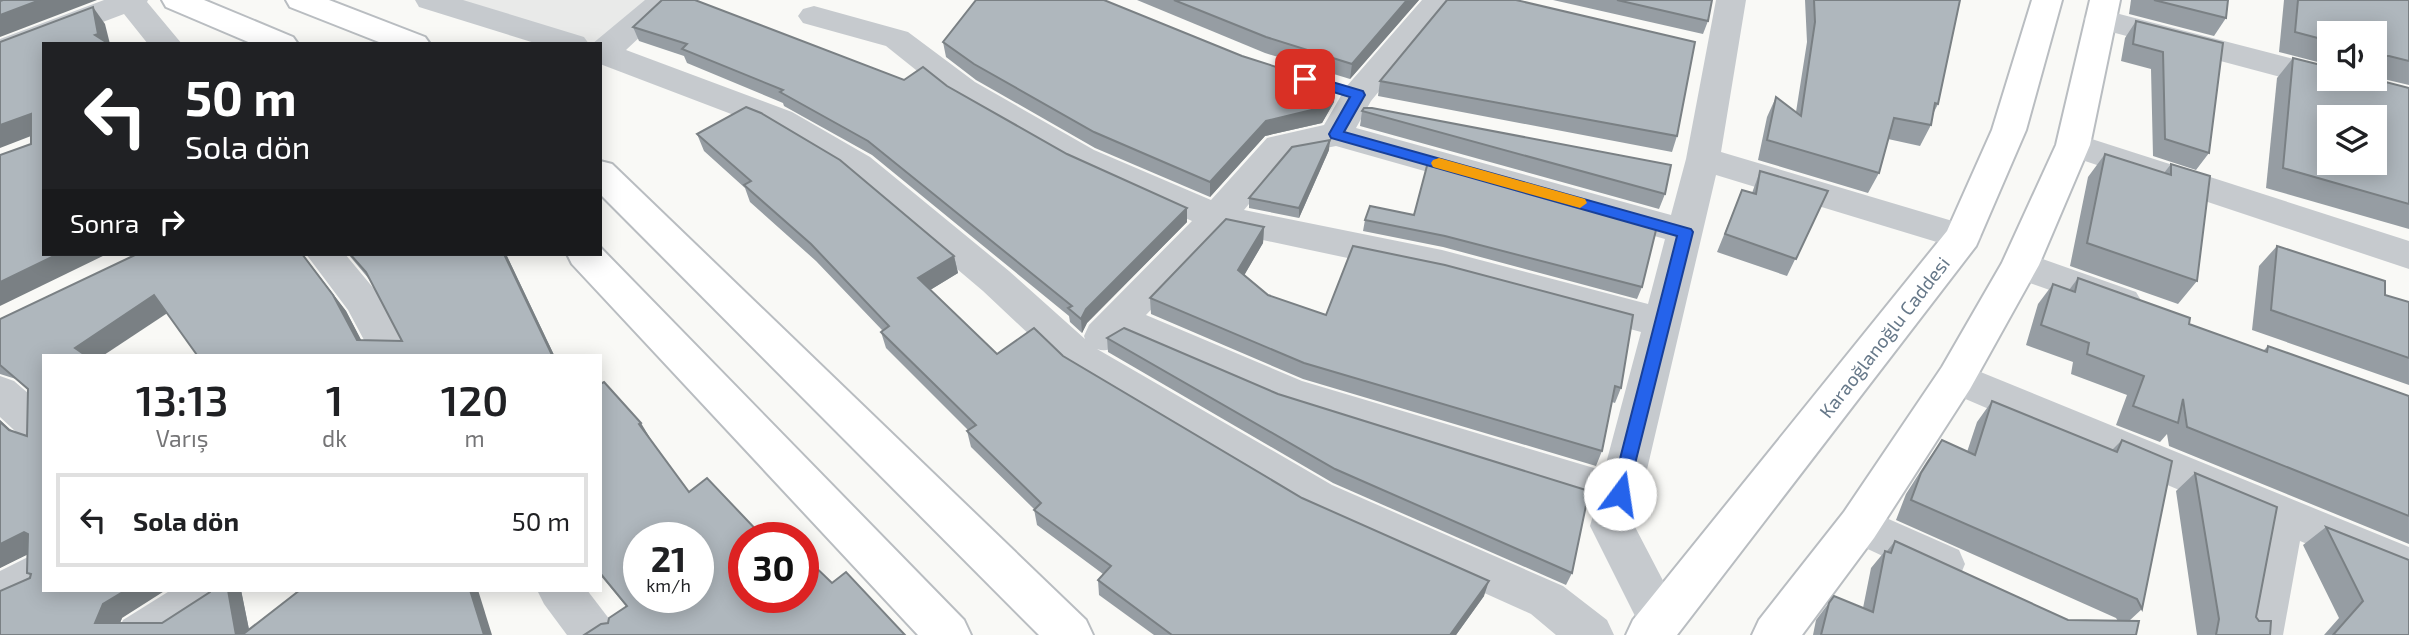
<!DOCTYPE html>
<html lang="tr">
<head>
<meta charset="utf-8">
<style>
	:root { --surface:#fff; --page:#f6f6f6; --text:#202124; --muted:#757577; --line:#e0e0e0 }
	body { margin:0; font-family:"Exo 2",sans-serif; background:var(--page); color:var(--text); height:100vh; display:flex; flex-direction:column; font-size:26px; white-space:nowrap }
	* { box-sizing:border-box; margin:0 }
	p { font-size:23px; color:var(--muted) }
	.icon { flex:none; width:38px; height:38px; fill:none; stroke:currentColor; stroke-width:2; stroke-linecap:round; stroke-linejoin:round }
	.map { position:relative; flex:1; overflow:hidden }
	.side { position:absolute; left:42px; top:354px; width:560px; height:238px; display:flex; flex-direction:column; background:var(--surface); border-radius:0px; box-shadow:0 4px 18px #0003 }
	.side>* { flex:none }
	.top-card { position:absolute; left:42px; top:42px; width:560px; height:214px; border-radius:0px; box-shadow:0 4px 18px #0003; background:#202124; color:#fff; overflow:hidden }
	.tools { position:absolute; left:2317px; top:21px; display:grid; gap:14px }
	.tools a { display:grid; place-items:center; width:70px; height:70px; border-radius:0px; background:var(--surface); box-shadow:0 4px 18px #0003; font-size:35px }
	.speed { position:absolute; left:623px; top:522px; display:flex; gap:14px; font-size:35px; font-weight:700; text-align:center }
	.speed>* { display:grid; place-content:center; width:91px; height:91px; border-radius:50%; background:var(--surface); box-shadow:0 4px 18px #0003; line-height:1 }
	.speed small { font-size:18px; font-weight:400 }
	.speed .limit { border:10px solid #d22; background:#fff; color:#111 }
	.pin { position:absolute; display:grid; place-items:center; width:60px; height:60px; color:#fff; margin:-30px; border-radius:14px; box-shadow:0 4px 10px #0006 }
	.me { position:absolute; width:77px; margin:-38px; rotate:14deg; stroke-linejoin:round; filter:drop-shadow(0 0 5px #0008) }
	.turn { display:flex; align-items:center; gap:24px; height:147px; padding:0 28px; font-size:32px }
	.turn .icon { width:91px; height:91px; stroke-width:2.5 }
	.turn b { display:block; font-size:49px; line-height:60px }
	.then { display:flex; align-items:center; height:66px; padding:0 28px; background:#0003; gap:14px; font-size:26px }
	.eta { display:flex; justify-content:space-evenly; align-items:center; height:119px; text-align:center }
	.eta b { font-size:42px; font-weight:600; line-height:49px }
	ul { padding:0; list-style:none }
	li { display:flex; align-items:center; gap:21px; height:94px; margin:0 14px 10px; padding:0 14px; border:4px solid var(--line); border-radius:0px }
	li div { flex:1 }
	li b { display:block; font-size:26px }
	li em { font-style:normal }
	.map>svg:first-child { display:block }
	.built { fill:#e9eae9 }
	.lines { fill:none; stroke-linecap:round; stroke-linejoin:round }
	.major-casing { stroke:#b9bdc1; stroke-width:4 }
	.minor { fill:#c6cace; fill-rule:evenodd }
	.major { fill:#fff; fill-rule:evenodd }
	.wall { fill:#969da3 }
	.shaded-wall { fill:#7a8084 }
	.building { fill:#afb7bd; stroke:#7a8084; stroke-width:2; fill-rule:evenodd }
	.route { fill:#2563eb; stroke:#184099; stroke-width:2 }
	.slow { fill:#f59e0b }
	.labels { text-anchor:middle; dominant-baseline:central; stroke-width:7; stroke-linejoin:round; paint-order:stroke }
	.street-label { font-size:19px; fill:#667889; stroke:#fff }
</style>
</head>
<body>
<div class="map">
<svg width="2409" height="635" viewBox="0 0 2409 635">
	<rect width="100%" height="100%" fill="#f9f9f6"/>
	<polygon class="built" points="430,0 664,0 600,44 573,44"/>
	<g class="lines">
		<g class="major-casing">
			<g id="major">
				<polygon points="162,0 204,0 293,37 298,44 253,44 166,7"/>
				<polygon points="286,0 329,0 425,37 430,44 384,44 290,7"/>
				<polygon points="2032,0 2062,0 2026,130 1976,246 1677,635 1626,635 1633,620 1947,231 1992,130"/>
				<polygon points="2090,0 2120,0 2090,145 2039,265 1970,389 1874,538 1802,635 1752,635 1759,620 1844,512 1942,367 2002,263 2056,145"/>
				<polygon points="600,161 612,164 1086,620 1093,635 1039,635 600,194"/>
				<polygon points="600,247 964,620 971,635 918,635 572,264 567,254 600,254"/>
			</g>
		</g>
		<g class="minor">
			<polygon points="104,0 148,0 147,2 182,44 148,44 124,14 0,61 0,39"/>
			<polygon points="415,0 463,0 584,37 589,44 538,44 419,7"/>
			<path d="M 645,0 L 679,0 L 626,50 L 792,112 L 870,157 L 1009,271 L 1085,339 L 1084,336 L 1089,325 L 1192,221 L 1070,166 L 951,98 L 886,46 L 803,23 L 798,16 L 803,9 L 814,6 L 908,32 L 975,82 L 1094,150 L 1211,200 L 1267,138 L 1324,125 L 1346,87 L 1422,0 L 1454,0 L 1371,101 L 1356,128 L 1671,215 L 1686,159 L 1716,0 L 1746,0 L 1721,152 L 1976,228 L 1981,237 L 1976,246 L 1963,250 L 1716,175 L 1634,525 L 1683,619 L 1676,634 L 1673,635 L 1644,634 L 1590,526 L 1596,505 L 1278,405 L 1124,339 C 1117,347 1108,353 1097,349 L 1332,485 L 1563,586 L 1607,620 L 1614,635 L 1556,635 L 1531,614 L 1302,511 L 1067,370 L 983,291 L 846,175 L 768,128 L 600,64 L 600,44 L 592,44 ZM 1336,146 L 1665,239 L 1648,304 L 1442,250 L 1244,210 L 1290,155 ZM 1225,232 L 1442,278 L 1641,332 L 1604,471 L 1302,381 L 1146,315 Z"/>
			<polygon points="2100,9 2329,68 2329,79 2345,79 2341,87 2329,90 2089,26 2084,19 2089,12"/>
			<polygon points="2073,133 2409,241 2409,269 2061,153 2056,145 2061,137"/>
			<polygon points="2020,251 2136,292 2142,302 2136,312 2123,316 2007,275 2001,265 2007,255"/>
			<polygon points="306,254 345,254 375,290 412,355 372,355 348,310"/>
			<polygon points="1956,362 2409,547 2409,587 2300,541 2283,635 2237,635 2259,524 1942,389 1936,378 1942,367"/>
			<polygon points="0,376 14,381 44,407 44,449 29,444 0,417"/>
			<polygon points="1859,506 1959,550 1965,564 1959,578 1943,584 1844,538 1837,525 1844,512"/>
			<polygon points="44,549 44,590 48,590 0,614 0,571"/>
			<polygon points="171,590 232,590 225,604 178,635 116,635 123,620"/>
			<polygon points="537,590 587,590 610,620 617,635 567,635 544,604"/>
		</g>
		<use href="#major" class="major"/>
	</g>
	<g class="wall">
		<polygon points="1137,0 1419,0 1350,79 1265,53"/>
		<polygon points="1553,0 1712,0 1708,21 1703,34"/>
		<polygon points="1805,0 1960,0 1938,104 1933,114 1931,125 1920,146 1888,139 1879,173 1868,193 1758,160 1767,117 1776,97 1796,112 1807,42"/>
		<polygon points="2131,0 2228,0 2226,18 2214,36 2129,14"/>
		<polygon points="2284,0 2409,0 2409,85 2375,77 2375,33 2329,33 2329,65 2279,52"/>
		<polygon points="2136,21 2223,43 2209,153 2196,170 2153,156 2151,69 2121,61 2125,38"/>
		<polygon points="633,27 904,80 947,86 1067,154 1187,208 1187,222 1087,323 1082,333 1070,322 1069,316 872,155 784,106 783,103 687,63 684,56 639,41"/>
		<polygon points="943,42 1334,102 1322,123 1265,136 1210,197 1095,148 976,80 946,57"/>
		<polygon points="2293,58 2409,88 2409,229 2266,188 2277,78"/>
		<polygon points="1380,81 1677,136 1672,152 1378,96"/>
		<polygon points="1362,111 1665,194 1659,209 1360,126"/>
		<polygon points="697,134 954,256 958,273 930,290 997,354 1063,356 1302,498 1484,596 1456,635 1154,635 1099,595 1098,580 1103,574 1037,525 1034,509 971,447 967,431 968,430 886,348 881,332 882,330 816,261 750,202 745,188 704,151"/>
		<polygon points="1329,150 1299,218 1249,208 1249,198"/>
		<polygon points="2105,154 2164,173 2171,164 2197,281 2178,304 2070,266 2088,177"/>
		<polygon points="1760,171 1828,191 1787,276 1717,252 1742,190 1752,193"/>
		<polygon points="1370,206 1642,287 1637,299 1443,247 1363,231 1365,220"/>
		<polygon points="1264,227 1263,243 1244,275 1268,295 1326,315 1621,388 1615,403 1612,402 1602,451 1596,466 1303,379 1151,314 1150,298"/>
		<polygon points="2277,246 2385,295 2409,302 2409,385 2252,330 2259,266"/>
		<polygon points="305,254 304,256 346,311 361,340 402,341 369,279 348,254 506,254 554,355 197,355 167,313 44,355 44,590 122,618 120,623 162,623 210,592 211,590 241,590 249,629 492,635 0,635 30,575 27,573 27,554 0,568 0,420 12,431 27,436 28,390 16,379 0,374 0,319"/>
		<polygon points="2078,278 2189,324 2263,351 2268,346 2409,396 2409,544 2169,446 2167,434 2160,442 2116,425 2127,395 2071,374 2073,362 2026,345 2038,304 2053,284 2069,290"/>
		<polygon points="1107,338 1572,573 1566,585 1333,483 1108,352"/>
		<polygon points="600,384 650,438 744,597 832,583 608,623 626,606 600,575"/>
		<polygon points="1992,401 2112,450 2122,440 2142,609 2129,621 2136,635 1813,635 1816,620 1834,596 1863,608 1871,568 1885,551 1887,551 1895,541 2068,620 2118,621 2116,618 1896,520 1906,494 1927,461 1942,440 1967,452 1977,422"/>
		<polygon points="2195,473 2256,617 2270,635 2197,635 2176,491"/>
		<polygon points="2326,527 2409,635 2324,635 2339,618 2303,545"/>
	</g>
	<g class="shaded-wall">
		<polygon points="40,0 97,0 0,37 0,15"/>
		<polygon points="1407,0 1419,0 1350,79 1352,64"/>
		<polygon points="93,7 105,24 110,44 102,44 95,35"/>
		<polygon points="1336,86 1334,102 1322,123 1265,136 1210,197 1210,182 1266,121"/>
		<polygon points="31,114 44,131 0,148 0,125"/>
		<polygon points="1330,140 1329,150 1299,218 1299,208"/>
		<polygon points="1187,208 1187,222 1087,323 1082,333 1081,319 1086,309"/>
		<polygon points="1264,227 1263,243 1238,286 1238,270"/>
		<polygon points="58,254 107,254 0,306 0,282"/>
		<polygon points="302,254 305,254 304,256 346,311 369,355 357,340"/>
		<polygon points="504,254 506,254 554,355 552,355"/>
		<polygon points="954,256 958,273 922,295 918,278"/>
		<polygon points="154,295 169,312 104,355 83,355 75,348"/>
		<polygon points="0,420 27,446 0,422"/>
		<polygon points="641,423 650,438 647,440 639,424"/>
		<polygon points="24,532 43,547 0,568 0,544"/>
		<polygon points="1489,581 1484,596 1456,635 1450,635"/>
		<polygon points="126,590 166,590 122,618 115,635 95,623 103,604"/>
		<polygon points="228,590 241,590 250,635 236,635"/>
		<polygon points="470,590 478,590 492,635 484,635"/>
	</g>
	<g class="building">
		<polygon points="3,0 40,0 0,15 0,1"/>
		<polygon points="662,0 695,0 904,80 923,67 947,86 1067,154 1187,208 1086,309 1081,319 1068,308 1072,306 868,141 780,92 783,90 682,49 687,44 633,27"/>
		<polygon points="976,0 1104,0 1242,56 1336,86 1324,107 1266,121 1210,182 1094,132 974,64 943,42"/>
		<polygon points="1174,0 1407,0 1352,64 1266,37"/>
		<polygon points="1447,0 1516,0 1695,42 1677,136 1380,81"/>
		<polygon points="1617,0 1712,0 1708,21"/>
		<polygon points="1814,0 1960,0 1938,104 1935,103 1931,125 1894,118 1879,173 1767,140 1776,97 1801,116 1815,22"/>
		<polygon points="2154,0 2228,0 2226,18"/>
		<polygon points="2298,0 2409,0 2409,61 2389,56 2375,56 2375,33 2329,33 2329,41 2295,32"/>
		<polygon points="93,7 98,34 95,35 109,44 44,44 44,254 58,254 0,282 0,155 31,144 31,114 0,125 0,42"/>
		<polygon points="2136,21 2223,43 2209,153 2165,139 2163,52 2133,44"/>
		<path d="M 2293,58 L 2329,67 L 2329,79 L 2374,79 L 2409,88 L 2409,204 L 2283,168 ZM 2329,117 L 2375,117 L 2375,163 L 2329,163 Z"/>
		<polygon points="746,107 761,113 840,160 954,256 918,278 997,354 1034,328 1063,356 1302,498 1489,581 1450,635 1172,635 1098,580 1111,566 1034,510 1041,503 967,431 976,425 881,332 889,326 811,244 744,185 751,181 697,134"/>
		<polygon points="1364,108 1372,108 1671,165 1665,194 1362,111"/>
		<polygon points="1330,140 1299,208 1249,198 1292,147"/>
		<polygon points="2105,154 2171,175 2171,164 2210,176 2197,281 2087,243"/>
		<polygon points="1428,162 1657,226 1642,287 1445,236 1365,220 1370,206 1414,215"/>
		<polygon points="1760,171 1828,191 1796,259 1725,234 1742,190 1756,194"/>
		<polygon points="1226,219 1264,227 1238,270 1268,295 1326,315 1353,246 1445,265 1633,315 1621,388 1615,386 1602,451 1304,363 1150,298"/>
		<polygon points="2277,246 2385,281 2385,295 2409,302 2409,358 2271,310"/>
		<polygon points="137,254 302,254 333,295 357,340 402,341 366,272 350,254 504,254 552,355 197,355 154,295 75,348 85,355 44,355 44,590 126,590 103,604 95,623 162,623 210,592 211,590 228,590 236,635 0,635 0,591 30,578 31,574 27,573 28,534 24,532 0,544 0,422 9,430 27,436 28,389 0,365 0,319"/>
		<polygon points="2078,278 2190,318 2189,324 2267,352 2268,346 2409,396 2409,516 2187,427 2183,399 2178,423 2133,406 2144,376 2087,354 2089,343 2041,325 2053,284 2075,292"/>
		<polygon points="1124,328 1278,394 1589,491 1572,573 1335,469 1107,338"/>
		<path d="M 604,382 L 641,423 L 639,424 L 689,492 L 707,478 L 763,537 L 744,537 L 744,597 L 803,597 L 803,555 L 832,583 L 846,572 L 905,635 L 584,635 L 601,624 L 608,623 L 609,618 L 627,606 L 600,573 L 600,384 ZM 639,537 L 698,537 L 698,597 L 639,597 Z"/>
		<polygon points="1992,401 2117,452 2122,440 2172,461 2142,609 2137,599 1911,500 1921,473 1942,440 1975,455"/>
		<polygon points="2195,473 2277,507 2256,617 2259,621 2271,621 2270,635 2216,635 2219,619"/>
		<polygon points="2326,527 2409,560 2409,635 2333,635 2363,601"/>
		<polygon points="1895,541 2068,620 2139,621 2136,635 1821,635 1829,603 1834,596 1873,612 1885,551 1891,553"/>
		<polygon points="300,590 470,590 484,635 242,635"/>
	</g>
	<polygon class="route" points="1305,74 1363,91 1365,95 1344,132 1691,229 1693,232 1626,500 1620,502 1614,500 1611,494 1677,236 1331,138 1329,134 1350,97 1300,82 1300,75"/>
	<polygon class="slow" points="1439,158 1585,199 1587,203 1580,208 1433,167 1431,163 1433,160"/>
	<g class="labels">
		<g class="street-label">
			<text transform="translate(1884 337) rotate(-52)">Karaoğlanoğlu Caddesi</text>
		</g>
	</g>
</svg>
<div class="tools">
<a><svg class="icon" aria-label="sound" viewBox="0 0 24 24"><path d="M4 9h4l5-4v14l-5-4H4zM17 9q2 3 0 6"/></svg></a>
<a><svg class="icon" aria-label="layers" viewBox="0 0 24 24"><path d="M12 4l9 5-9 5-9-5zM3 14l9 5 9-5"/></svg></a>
</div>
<div class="speed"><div>21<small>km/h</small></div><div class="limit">30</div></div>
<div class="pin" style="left:1305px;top:79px;background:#d93025"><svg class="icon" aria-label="arrive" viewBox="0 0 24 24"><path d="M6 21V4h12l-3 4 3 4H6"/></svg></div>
<svg class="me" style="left:1620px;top:494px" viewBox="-20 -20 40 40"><circle r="19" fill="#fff"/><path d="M0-13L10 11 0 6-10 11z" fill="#2563eb"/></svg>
<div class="top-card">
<div class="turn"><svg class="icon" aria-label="left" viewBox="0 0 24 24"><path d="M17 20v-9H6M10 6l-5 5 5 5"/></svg><div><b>50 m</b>Sola dön</div></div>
<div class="then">Sonra<svg class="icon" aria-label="right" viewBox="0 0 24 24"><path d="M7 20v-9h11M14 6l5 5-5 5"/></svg></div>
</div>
<section class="side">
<div class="eta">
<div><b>13:13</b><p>Varış</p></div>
<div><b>1</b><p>dk</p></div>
<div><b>120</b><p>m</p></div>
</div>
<ul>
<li><svg class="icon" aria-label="left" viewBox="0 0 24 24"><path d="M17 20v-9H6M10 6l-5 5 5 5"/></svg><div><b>Sola dön</b></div><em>50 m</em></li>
</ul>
</section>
</div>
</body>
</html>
